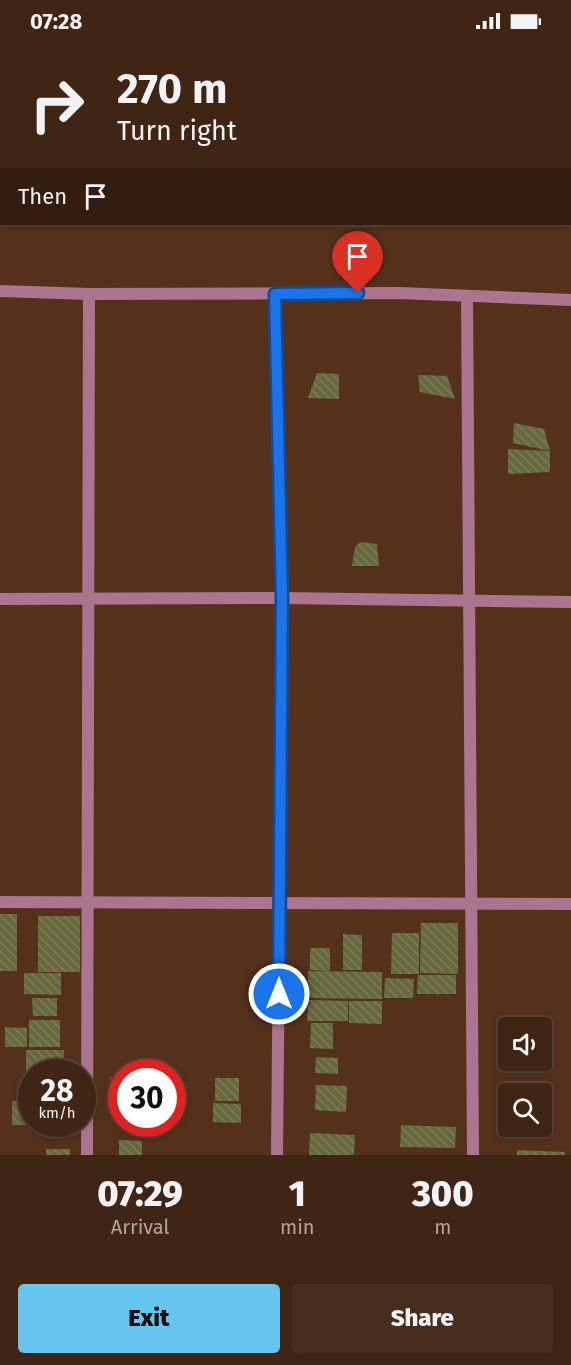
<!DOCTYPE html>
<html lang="en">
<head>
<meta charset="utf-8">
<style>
	:root { --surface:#402515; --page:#472d1e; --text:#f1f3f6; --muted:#aea5a0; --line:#594234; --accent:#66c4ef }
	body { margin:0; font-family:"Fira Sans",sans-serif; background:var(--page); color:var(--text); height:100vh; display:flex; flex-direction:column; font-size:22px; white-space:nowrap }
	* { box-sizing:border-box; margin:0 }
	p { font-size:20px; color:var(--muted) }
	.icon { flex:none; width:33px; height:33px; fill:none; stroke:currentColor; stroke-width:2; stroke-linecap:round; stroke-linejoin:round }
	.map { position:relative; height:1113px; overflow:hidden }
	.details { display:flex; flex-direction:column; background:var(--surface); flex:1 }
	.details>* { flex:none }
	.guide { position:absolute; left:0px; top:0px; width:572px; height:183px; box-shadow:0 3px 9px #0003,0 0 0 2px var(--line); background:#402515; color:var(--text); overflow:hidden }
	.tools { position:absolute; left:498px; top:975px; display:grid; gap:12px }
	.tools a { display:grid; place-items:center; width:54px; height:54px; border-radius:6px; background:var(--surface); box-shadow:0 3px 9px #0003,0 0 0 2px var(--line); font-size:30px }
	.speed { position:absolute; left:18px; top:1017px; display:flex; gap:12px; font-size:30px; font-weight:700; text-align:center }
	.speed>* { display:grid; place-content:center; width:78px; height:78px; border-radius:50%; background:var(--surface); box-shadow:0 3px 9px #0003,0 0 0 2px var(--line); line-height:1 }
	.speed small { font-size:15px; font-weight:400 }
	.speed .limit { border:9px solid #d22; background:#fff; color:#111 }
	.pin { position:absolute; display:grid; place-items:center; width:51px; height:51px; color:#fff; margin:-62px -26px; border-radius:50% 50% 50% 0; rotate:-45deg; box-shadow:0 0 6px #0007 }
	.pin .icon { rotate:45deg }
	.me { position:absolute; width:66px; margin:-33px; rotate:0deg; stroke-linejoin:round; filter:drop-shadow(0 0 4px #0008) }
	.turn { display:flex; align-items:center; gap:21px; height:126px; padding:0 18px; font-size:27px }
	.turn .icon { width:78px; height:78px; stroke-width:2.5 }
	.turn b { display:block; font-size:42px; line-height:51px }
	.then { display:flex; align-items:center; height:57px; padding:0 18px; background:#0003; gap:12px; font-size:22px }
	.eta { display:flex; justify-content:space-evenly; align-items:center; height:102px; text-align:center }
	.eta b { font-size:36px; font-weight:800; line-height:42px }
	.action { display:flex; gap:12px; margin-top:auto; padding:12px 18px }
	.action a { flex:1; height:69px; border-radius:6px; background:var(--accent); color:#111; font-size:24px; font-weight:800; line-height:69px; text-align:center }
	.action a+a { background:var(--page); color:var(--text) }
	.status { display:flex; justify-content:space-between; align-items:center; height:42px; padding:0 30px; background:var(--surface); direction:ltr }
	.status svg { height:16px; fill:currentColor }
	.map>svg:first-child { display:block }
	.building { fill:url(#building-back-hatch) }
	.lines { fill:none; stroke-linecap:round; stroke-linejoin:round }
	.service { stroke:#ad748f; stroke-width:8 }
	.minor { stroke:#ad748f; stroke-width:12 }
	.tertiary { stroke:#ad748f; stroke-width:12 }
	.route-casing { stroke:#114b97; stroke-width:15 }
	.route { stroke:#1a73e8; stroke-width:10 }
</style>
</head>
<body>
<div class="status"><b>07:28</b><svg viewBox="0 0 49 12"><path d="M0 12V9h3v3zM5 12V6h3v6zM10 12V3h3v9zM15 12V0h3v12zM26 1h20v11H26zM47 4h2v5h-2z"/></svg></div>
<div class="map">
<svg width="571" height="1113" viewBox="0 0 571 1113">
	<defs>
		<pattern id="building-back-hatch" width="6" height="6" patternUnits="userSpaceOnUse" patternTransform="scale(1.5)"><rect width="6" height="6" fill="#66683d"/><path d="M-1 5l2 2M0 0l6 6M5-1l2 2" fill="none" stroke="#7c7d57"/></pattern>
	</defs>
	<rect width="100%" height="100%" fill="#55311c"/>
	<g class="building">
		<polygon points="317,331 339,332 339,357 308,356"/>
		<polygon points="418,333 447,334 455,357 420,350"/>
		<polygon points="514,381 544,387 550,409 513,401"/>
		<polygon points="508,407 550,409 550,430 508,432"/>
		<polygon points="360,500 377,502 379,524 352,524 355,505"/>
		<rect x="0" y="872" width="17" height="57"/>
		<rect x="38" y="874" width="42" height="56"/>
		<polygon points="421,881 458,881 458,932 420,931"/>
		<polygon points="392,891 419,891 419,932 391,932"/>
		<polygon points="343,892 362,893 362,928 343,928"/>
		<polygon points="310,906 330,906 330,929 310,928"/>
		<polygon points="308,929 382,930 382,957 308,956"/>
		<polygon points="24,931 61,931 61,953 24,952"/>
		<polygon points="418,933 456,933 456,952 417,952"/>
		<polygon points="385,936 414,937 413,956 384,956"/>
		<polygon points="32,956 57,956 57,974 33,974"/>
		<polygon points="308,958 348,959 348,979 307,979"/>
		<polygon points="349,959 382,959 382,982 349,981"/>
		<rect x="29" y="978" width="31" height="27"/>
		<polygon points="311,981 333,981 333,1007 310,1006"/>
		<polygon points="5,985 27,986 27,1005 5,1005"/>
		<rect x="26" y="1008" width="38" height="22"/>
		<polygon points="316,1015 338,1016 338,1032 315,1031"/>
		<rect x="26" y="1032" width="6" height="24"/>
		<polygon points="122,1034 122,1060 113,1061 110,1035"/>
		<rect x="215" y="1036" width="24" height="23"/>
		<polygon points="316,1043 347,1044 346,1070 315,1068"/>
		<rect x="12" y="1059" width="20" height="24"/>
		<polygon points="213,1061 241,1062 241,1081 213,1080"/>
		<polygon points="401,1083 456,1085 455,1106 400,1105"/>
		<polygon points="310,1091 355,1093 354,1113 309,1113"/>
		<polygon points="119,1098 142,1099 142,1113 119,1113"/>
		<rect x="46" y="1107" width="24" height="6"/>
		<polygon points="517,1108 565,1110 565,1113 517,1113"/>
	</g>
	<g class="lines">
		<polyline class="service" points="570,164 571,164"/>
		<g class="minor">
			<polyline points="0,249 89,252 399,251 571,258"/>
			<polyline points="275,252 282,556 277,1113"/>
			<polyline points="467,254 473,1113"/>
			<polyline points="0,557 282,556 571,560"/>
			<polyline points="0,860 571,862"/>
			<polyline points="87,1113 89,252"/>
		</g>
		<g class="tertiary">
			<polyline points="128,2 130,0"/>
			<polyline points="0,147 2,145"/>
		</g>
	</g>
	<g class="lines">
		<g class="route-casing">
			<polyline id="route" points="279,952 282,556 275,252 358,251"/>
		</g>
		<use href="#route" class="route"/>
	</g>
</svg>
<div class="tools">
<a><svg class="icon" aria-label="sound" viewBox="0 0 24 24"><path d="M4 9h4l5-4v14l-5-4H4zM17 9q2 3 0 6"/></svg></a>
<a><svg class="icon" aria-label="search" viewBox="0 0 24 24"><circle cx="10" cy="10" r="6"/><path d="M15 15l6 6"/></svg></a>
</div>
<div class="speed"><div>28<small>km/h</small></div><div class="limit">30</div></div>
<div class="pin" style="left:358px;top:251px;background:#d93025"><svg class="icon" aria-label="arrive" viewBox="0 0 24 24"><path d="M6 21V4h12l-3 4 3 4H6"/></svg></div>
<svg class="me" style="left:279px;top:952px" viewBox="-20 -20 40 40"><circle r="17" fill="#1a73e8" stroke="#fff" stroke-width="3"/><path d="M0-11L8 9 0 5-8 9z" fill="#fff"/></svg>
<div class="guide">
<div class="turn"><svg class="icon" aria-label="right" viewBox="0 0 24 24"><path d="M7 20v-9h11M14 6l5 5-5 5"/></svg><div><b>270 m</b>Turn right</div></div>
<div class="then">Then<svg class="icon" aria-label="arrive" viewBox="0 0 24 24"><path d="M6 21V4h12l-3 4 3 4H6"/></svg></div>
</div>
</div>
<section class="details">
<div class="eta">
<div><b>07:29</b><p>Arrival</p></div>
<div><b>1</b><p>min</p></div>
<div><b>300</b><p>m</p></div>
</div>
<div class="action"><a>Exit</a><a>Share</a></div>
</section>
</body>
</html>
